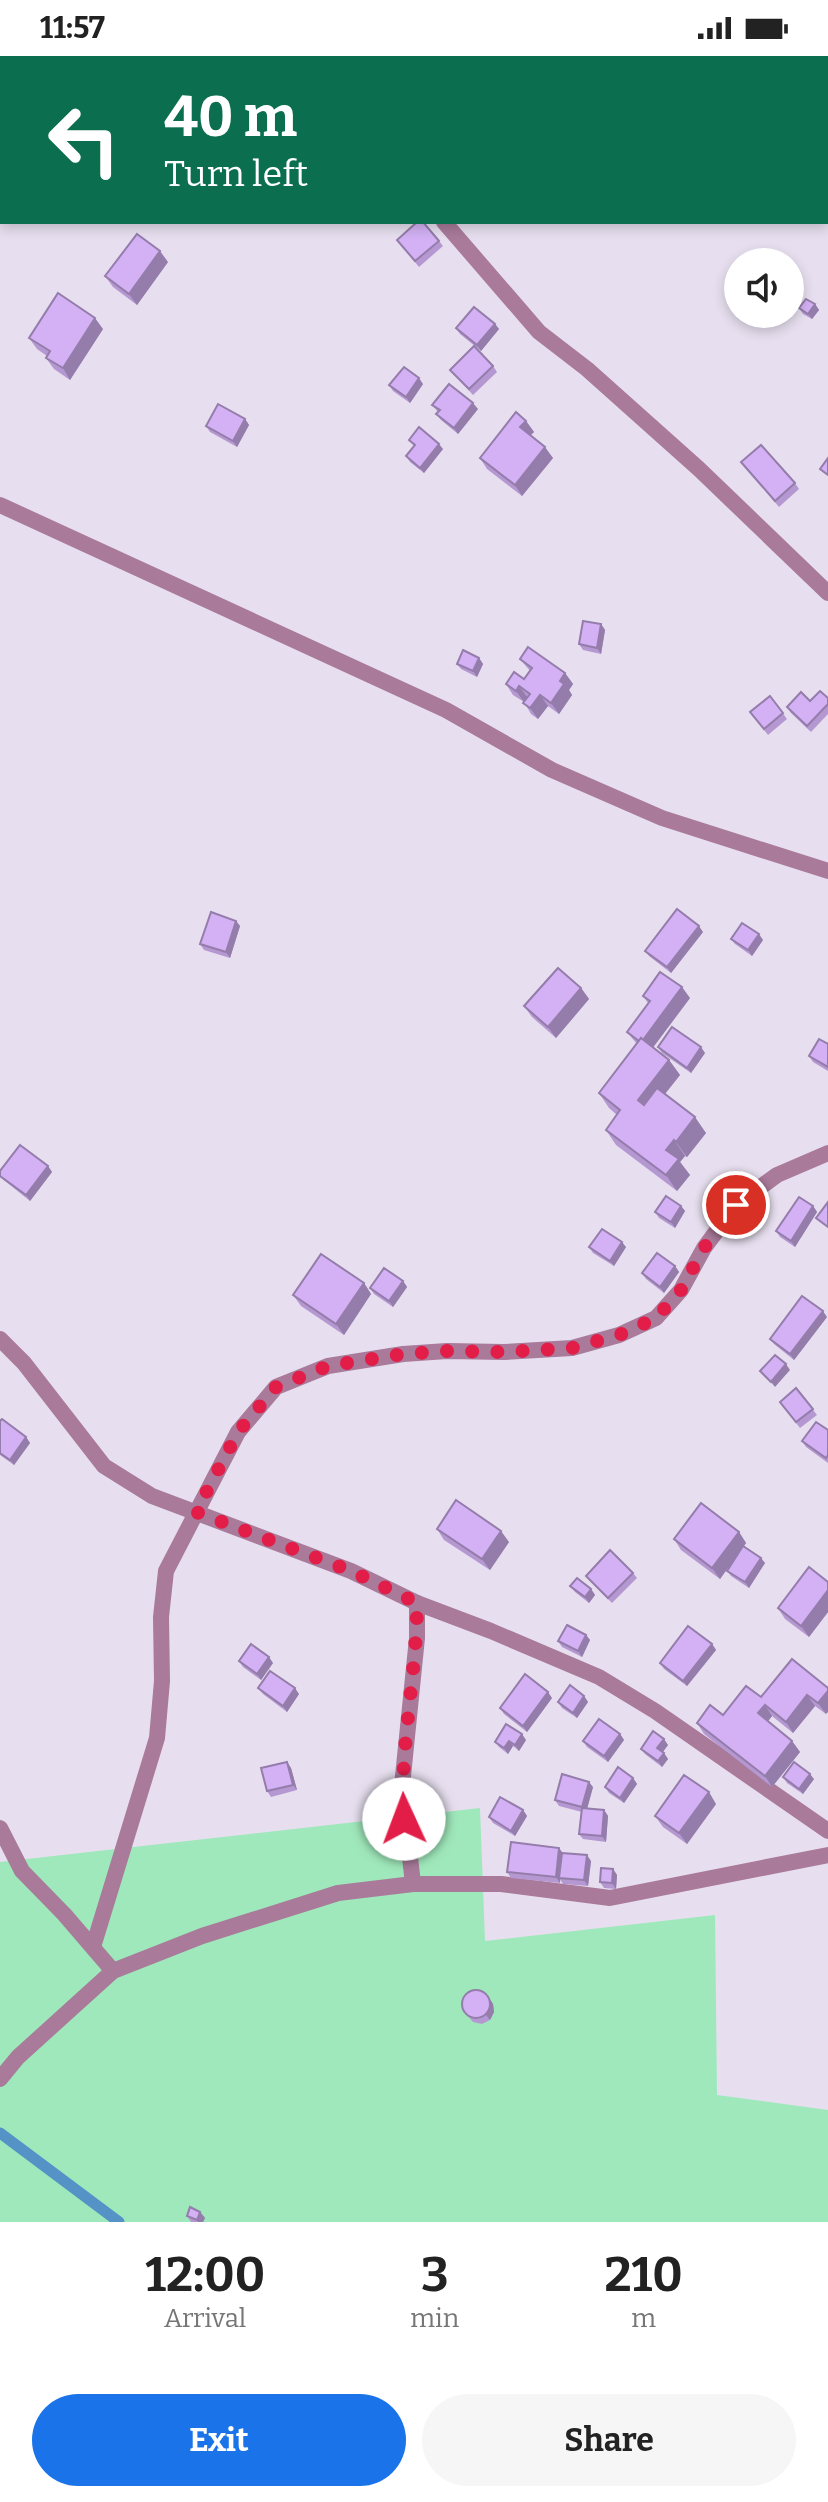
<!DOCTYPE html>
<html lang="en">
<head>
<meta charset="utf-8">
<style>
	:root { --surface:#fff; --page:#f6f6f6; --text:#222; --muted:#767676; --accent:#1a73e8 }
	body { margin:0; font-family:Bitter,serif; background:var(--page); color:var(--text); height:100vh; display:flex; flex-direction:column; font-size:30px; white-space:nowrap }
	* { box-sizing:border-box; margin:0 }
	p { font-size:26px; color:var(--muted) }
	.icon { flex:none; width:44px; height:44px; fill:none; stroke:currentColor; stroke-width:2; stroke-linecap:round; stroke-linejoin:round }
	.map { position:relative; height:2166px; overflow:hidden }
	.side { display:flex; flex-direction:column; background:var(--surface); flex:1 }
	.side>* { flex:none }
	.guide { position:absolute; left:0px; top:0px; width:828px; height:168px; box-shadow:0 4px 12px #0003; background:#0b6e4f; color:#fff; overflow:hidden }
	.buttons { position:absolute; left:724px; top:192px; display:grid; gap:16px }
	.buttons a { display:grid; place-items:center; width:80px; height:80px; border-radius:50%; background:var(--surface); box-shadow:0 4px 12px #0003; font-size:40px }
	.pin { position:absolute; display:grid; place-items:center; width:68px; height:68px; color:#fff; margin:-34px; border:4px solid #fff; border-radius:50%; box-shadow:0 2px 8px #0007 }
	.me { position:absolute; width:88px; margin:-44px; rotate:358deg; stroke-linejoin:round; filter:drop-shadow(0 0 6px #0008) }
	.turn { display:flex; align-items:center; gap:28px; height:168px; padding:0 32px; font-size:36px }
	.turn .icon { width:104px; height:104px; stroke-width:2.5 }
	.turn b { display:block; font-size:56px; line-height:68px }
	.eta { display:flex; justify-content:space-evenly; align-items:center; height:136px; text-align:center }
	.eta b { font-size:48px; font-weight:700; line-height:56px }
	.action { display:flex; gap:16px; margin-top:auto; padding:16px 32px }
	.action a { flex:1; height:92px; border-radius:48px; background:var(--accent); color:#fff; font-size:32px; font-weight:700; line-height:92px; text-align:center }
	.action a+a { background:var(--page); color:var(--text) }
	.status { display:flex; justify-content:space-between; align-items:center; height:56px; padding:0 40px; background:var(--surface); direction:ltr }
	.status svg { height:22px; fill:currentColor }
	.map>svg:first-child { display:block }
	.green { fill:#9fe8bb }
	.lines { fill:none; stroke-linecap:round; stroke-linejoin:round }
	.stream { stroke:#5593c6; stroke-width:11 }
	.street { stroke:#a97a9a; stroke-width:16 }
	.wall { fill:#b598d2 }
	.shaded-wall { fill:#947cab }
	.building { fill:#d3b1f4; stroke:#947cab; stroke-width:2 }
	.route { stroke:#e11d48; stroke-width:14; stroke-dasharray:0 25.2 }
</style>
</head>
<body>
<div class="status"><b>11:57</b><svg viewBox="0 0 49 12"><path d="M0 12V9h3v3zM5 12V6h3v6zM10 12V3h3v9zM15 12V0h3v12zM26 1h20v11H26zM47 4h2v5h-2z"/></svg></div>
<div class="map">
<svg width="828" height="2166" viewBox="0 0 828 2166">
	<rect width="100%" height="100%" fill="#e7dfef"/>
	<polygon class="green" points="480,1752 485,1885 715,1859 717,2039 828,2054 828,2166 0,2166 0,1806"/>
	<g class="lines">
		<polyline class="stream" points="0,2077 119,2166"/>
		<g class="street">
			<polyline points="313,0 315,2"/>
			<polyline points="371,2 373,0"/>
			<polyline points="444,166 539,276 587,313 699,413 828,537"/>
			<polyline points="0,449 446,654 552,714 662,762 828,815"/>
			<polyline points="0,1283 24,1307 104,1410 152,1440 351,1515 417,1547 491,1575 599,1621 655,1655 828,1775"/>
			<polyline points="0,1772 22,1815 64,1858 113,1915"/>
			<polyline points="413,1828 402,1730 417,1582 417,1547"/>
			<polyline points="93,1891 157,1682 162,1625 161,1561 166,1515 238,1376 276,1331 328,1310 403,1298 447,1295 504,1296 572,1292 619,1279 656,1262 681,1234 704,1192 736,1149 777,1119 828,1097"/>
			<polyline points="0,2023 18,2001 113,1915 202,1880 338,1837 413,1828 501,1828 610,1842 828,1799"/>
		</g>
	</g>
	<g class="wall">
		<polygon points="397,184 439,185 443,190 419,211"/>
		<polygon points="168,206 137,249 113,231 105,220"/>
		<polygon points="815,248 819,254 812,263 803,258 799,252"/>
		<polygon points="495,268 499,273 481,295 460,278 456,272"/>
		<polygon points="103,273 70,324 54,313 46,302 47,300 37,293 29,282"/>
		<polygon points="493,310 497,316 473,339 450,314"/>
		<polygon points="423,328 410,347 393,335 389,329"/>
		<polygon points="432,349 478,353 458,378 441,364 436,358 438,356"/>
		<polygon points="245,363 249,369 237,391 210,376 206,370"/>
		<polygon points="526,365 534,376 530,379 553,402 522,440 487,413 480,402"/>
		<polygon points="409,384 443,393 424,417 410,406 406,400 414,390"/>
		<polygon points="741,406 795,427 799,433 779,451"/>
		<polygon points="601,568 605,574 601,598 583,594 579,588"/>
		<polygon points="479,602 483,608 477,621 461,613 457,608"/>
		<polygon points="520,603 565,617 573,628 569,634 572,639 559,658 548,650 538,663 531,658 524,646 513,639 506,628 524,623 530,615"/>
		<polygon points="770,640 787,663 768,679 750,656"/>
		<polygon points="828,642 828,658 811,676 791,657 787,651"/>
		<polygon points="236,865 240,870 230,902 204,894 200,888"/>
		<polygon points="703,876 671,917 649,900 645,895"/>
		<polygon points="731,883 763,884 752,900 735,888"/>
		<polygon points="581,932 589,943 556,982 532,961 524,950"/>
		<polygon points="643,940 690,942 653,991 669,1004 680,1019 665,1038 706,1077 687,1101 685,1100 680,1106 690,1119 677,1135 616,1089 606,1074 617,1059 609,1052 599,1037 637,988 627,976 648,947"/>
		<polygon points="828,988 828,1015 813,1006 809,1000"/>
		<polygon points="658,991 705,997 691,1017 662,997"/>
		<polygon points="48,1110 52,1116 30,1145 0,1121 0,1115"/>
		<polygon points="681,1150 685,1155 675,1172 659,1162 655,1156"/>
		<polygon points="813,1150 817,1156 795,1191 780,1181 776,1175"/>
		<polygon points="589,1191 626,1191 614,1210 593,1197"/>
		<polygon points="675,1210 679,1216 664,1237 646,1223 642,1217"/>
		<polygon points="403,1225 407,1231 393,1251 374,1238 370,1232"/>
		<polygon points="364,1227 371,1238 344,1279 301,1250 293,1239"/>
		<polygon points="827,1261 794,1304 774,1288 770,1283"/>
		<polygon points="796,1332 817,1359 800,1372 780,1346"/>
		<polygon points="0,1365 26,1381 30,1387 14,1409 0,1399"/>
		<polygon points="828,1374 828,1407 806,1391 802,1385"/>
		<polygon points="437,1473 509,1486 490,1514 444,1484"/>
		<polygon points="739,1476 746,1487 744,1490 765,1507 749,1532 731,1520 727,1515 737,1499 720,1523 681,1494 674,1483"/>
		<polygon points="633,1517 637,1522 612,1547 590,1525 586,1520"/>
		<polygon points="828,1526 828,1556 809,1581 785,1563 778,1552"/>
		<polygon points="570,1530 591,1533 595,1539 589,1547 575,1536"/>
		<polygon points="586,1579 590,1584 582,1601 562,1591 558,1585"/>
		<polygon points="712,1588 716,1594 687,1630 664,1613 660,1607"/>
		<polygon points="792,1603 826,1658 815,1650 793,1677 772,1660 768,1665 792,1685 800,1696 772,1731 704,1678 697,1667 723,1659 761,1641"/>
		<polygon points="239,1605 273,1607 261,1624 243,1611"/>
		<polygon points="258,1632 299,1638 287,1656 263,1638"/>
		<polygon points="584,1640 588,1646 577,1662 562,1652 558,1646"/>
		<polygon points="552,1642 527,1676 504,1658 500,1652"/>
		<polygon points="620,1678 624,1684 608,1706 587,1691 583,1685"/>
		<polygon points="526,1684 519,1695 513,1690 508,1698 499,1691 495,1686"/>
		<polygon points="668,1689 663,1696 668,1703 662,1711 645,1698 641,1693"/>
		<polygon points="287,1706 291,1712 297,1734 271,1741 267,1735"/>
		<polygon points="783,1721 814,1723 803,1738 787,1727"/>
		<polygon points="633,1722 637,1728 624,1747 609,1737 605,1731"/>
		<polygon points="593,1731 587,1752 604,1754 608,1760 606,1786 583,1783 579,1778 582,1756 559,1750 555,1744"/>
		<polygon points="716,1748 687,1788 663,1771 655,1760"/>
		<polygon points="523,1754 527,1760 515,1780 493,1767 489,1761"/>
		<polygon points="559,1792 563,1797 591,1805 588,1830 563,1828 560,1823 560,1827 511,1822 507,1816"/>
		<polygon points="613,1813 617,1819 616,1833 604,1832 600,1826"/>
		<polygon points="489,1942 493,1948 494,1956 490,1964 482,1968 473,1966 463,1954"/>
		<polygon points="200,2156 205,2162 203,2166 191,2166 187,2160"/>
	</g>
	<g class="shaded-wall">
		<polygon points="160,195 168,206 137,249 129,238"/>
		<polygon points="815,248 819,254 812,263 808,258"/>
		<polygon points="95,262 103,273 70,324 63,312"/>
		<polygon points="495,268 499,273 481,295 477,289"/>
		<polygon points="419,322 423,328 410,347 406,341"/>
		<polygon points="473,347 478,353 458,378 454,372"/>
		<polygon points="245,363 249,369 237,391 233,385"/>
		<polygon points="526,365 534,376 528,382 520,371"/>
		<polygon points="439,388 443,393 424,417 420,412"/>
		<polygon points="545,391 553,402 522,440 515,429"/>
		<polygon points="601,568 605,574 601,598 597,592"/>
		<polygon points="479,602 483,608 477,621 473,615"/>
		<polygon points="565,617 573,628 569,634 572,639 559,658 551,647 560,625"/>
		<polygon points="519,630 527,641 524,646 516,635"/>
		<polygon points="540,639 548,650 538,663 530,652"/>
		<polygon points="236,865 240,870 230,902 226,896"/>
		<polygon points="699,870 703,876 671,917 667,911"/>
		<polygon points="759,878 763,884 752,900 748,894"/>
		<polygon points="682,931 690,942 649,997 641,986"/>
		<polygon points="581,932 589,943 556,982 548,971"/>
		<polygon points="701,991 705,997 691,1017 687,1012"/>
		<polygon points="669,1004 680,1019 648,1059 638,1044"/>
		<polygon points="695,1061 706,1077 687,1101 676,1086"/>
		<polygon points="674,1084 685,1100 680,1106 690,1119 677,1135 666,1119 666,1094"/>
		<polygon points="48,1110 52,1116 30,1145 26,1139"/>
		<polygon points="681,1150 685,1155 675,1172 671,1166"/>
		<polygon points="813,1150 817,1156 795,1191 791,1185"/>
		<polygon points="622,1186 626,1191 614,1210 610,1205"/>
		<polygon points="675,1210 679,1216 664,1237 660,1231"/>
		<polygon points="403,1225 407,1231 393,1251 389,1245"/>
		<polygon points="364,1227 371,1238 344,1279 336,1268"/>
		<polygon points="823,1255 827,1261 794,1304 790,1298"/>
		<polygon points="786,1308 790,1314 775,1331 771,1326"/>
		<polygon points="26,1381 30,1387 14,1409 10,1404"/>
		<polygon points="501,1475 509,1486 490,1514 482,1503"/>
		<polygon points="739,1476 746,1487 720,1523 712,1512"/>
		<polygon points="761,1502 765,1507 749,1532 745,1526"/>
		<polygon points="591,1533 595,1539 589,1547 585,1541"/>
		<polygon points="828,1534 828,1556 809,1581 801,1570"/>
		<polygon points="586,1579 590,1584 582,1601 578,1595"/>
		<polygon points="712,1588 716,1594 687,1630 683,1625"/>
		<polygon points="269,1601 273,1607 261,1624 257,1618"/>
		<polygon points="295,1632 299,1638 287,1656 283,1650"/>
		<polygon points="828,1635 828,1656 826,1658 818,1647"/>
		<polygon points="548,1636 552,1642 527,1676 523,1670"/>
		<polygon points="807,1639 815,1650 793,1677 786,1666"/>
		<polygon points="584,1640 588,1646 577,1662 573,1657"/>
		<polygon points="765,1649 772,1660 766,1668 758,1657"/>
		<polygon points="522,1678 526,1684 519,1695 515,1689"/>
		<polygon points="620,1678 624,1684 608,1706 604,1700"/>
		<polygon points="664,1683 668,1689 661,1698 657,1692"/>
		<polygon points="509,1685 513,1690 508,1698 504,1692"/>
		<polygon points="792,1685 800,1696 772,1731 765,1720"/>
		<polygon points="664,1697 668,1703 662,1711 658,1705"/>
		<polygon points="287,1706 291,1712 297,1734 293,1729"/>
		<polygon points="810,1718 814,1723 803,1738 799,1733"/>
		<polygon points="633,1722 637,1728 624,1747 620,1742"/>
		<polygon points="589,1726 593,1731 586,1757 582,1751"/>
		<polygon points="709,1736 716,1748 687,1788 679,1777"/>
		<polygon points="523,1754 527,1760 515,1780 511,1775"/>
		<polygon points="604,1754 608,1760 606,1786 602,1780"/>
		<polygon points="559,1792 563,1798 560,1827 556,1821"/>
		<polygon points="587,1799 591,1805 588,1830 584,1824"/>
		<polygon points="613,1813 617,1819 616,1833 612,1827"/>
		<polygon points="489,1942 493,1948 494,1956 490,1964 486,1959"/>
		<polygon points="200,2156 205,2162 203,2166 198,2166 197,2164"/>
	</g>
	<g class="building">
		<polygon points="175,0 200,0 198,2 178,2"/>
		<polygon points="417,166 423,166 439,185 415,205 397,184"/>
		<polygon points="137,178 160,195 129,238 105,220"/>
		<polygon points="58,237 95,262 63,312 46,302 50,295 29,282"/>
		<polygon points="806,243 815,248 808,258 799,252"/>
		<polygon points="474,251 495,268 477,289 456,272"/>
		<polygon points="474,290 493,310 469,333 450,314"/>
		<polygon points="404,311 419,322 406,341 389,329"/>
		<polygon points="449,328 473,347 454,372 436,358 440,354 432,349"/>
		<polygon points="218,348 245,363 233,385 206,370"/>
		<polygon points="516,356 526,365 520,371 545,391 515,429 480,402"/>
		<polygon points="419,371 439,388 420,412 406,400 415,389 409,384"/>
		<polygon points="761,389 795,427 775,445 741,406"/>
		<polygon points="828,402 828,419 820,413"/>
		<polygon points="583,565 601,568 597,592 579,588"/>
		<polygon points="528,591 565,617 560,625 564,628 551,647 540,639 530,652 523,647 530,638 519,630 516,635 506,628 514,616 524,623 532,612 520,603"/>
		<polygon points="463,594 479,602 473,615 457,608"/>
		<polygon points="820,635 828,642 828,648 807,670 787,651 801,636 810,645"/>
		<polygon points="770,640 783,657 764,673 750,656"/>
		<polygon points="677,853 699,870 667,911 645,895"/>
		<polygon points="211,856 236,865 226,896 200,888"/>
		<polygon points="742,867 759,878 748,894 731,883"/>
		<polygon points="558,912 581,932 548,971 524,950"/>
		<polygon points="660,916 682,931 643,984 641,982 639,985 627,976 650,945 643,940"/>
		<polygon points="672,971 701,991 687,1012 658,991"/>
		<polygon points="641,982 669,1004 638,1044 644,1049 657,1032 695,1061 676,1086 674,1084 666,1094 679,1103 666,1119 606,1074 620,1054 599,1037"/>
		<polygon points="819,983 828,988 828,1011 809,1000"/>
		<polygon points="20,1089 48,1110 26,1139 0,1120 0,1115"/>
		<polygon points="666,1140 681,1150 671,1166 655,1156"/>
		<polygon points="799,1141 813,1150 791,1185 776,1175"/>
		<polygon points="828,1146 828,1171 816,1162"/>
		<polygon points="602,1173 622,1186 610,1205 589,1191"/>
		<polygon points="657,1197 675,1210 660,1231 642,1217"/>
		<polygon points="321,1198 364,1227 336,1268 293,1239"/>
		<polygon points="384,1212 403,1225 389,1245 370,1232"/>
		<polygon points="802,1240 823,1255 790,1298 770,1283"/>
		<polygon points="775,1299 786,1308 771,1326 760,1315"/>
		<polygon points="796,1332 813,1353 796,1366 780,1346"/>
		<polygon points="2,1363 26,1381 10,1404 0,1397 0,1365"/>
		<polygon points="816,1366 828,1374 828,1399 826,1402 802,1385"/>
		<polygon points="456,1444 501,1475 482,1503 437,1473"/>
		<polygon points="701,1447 739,1476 712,1512 674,1483"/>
		<polygon points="743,1490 761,1502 745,1526 727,1515"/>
		<polygon points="610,1494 633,1517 608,1542 586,1520"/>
		<polygon points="809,1511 828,1526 828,1534 801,1570 778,1552"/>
		<polygon points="577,1522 591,1533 585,1541 570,1530"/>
		<polygon points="567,1569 586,1579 578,1595 558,1585"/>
		<polygon points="688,1570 712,1588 683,1625 660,1607"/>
		<polygon points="251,1588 269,1601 257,1618 239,1605"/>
		<polygon points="792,1603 828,1632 828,1635 818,1647 807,1639 786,1666 765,1649 758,1657 792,1685 765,1720 697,1667 710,1649 723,1659 746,1630 761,1641"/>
		<polygon points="270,1615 295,1632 283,1650 258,1632"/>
		<polygon points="525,1618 548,1636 523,1670 500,1652"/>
		<polygon points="570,1629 584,1640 573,1657 558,1646"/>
		<polygon points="599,1663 620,1678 604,1700 583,1685"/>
		<polygon points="506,1668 522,1678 515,1689 509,1685 504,1692 495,1686"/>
		<polygon points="653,1675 664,1683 657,1692 664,1697 658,1705 641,1693"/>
		<polygon points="287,1706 293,1729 267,1735 261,1712"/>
		<polygon points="794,1706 810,1718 799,1733 783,1721"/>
		<polygon points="618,1711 633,1722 620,1742 605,1731"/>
		<polygon points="562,1718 589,1726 582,1751 555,1744"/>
		<polygon points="684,1719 709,1736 679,1777 655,1760"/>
		<polygon points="500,1741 523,1754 511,1775 489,1761"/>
		<polygon points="582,1752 604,1754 602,1780 579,1778"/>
		<polygon points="511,1786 559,1792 556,1821 507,1816"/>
		<polygon points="562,1797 587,1799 584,1824 559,1822"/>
		<polygon points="601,1812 613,1813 612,1827 600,1826"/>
		<circle cx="476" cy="1948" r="14"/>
		<polygon points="190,2151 200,2156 197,2164 187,2160"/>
	</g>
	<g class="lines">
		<path class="route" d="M 404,1763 C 399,1691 417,1619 417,1547 L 351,1515 L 196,1456 L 238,1376 L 276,1331 L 328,1310 L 403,1298 L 447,1295 L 504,1296 L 572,1292 L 619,1279 L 656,1262 L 681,1234 L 704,1192 L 736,1149"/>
	</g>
</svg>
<div class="buttons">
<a><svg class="icon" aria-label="sound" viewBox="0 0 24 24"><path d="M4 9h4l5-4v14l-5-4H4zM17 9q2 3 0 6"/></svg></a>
</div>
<div class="pin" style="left:736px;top:1149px;background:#d93025"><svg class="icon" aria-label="arrive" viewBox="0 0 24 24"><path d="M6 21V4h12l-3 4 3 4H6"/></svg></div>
<svg class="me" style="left:404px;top:1763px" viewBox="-20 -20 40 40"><circle r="19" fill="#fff"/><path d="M0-13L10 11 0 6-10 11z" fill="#e11d48"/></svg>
<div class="guide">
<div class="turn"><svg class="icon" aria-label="left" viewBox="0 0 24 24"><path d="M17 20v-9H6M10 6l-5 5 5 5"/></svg><div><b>40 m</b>Turn left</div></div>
</div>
</div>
<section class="side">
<div class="eta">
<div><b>12:00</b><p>Arrival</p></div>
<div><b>3</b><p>min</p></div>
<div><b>210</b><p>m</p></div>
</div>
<div class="action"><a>Exit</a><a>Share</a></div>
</section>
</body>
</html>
